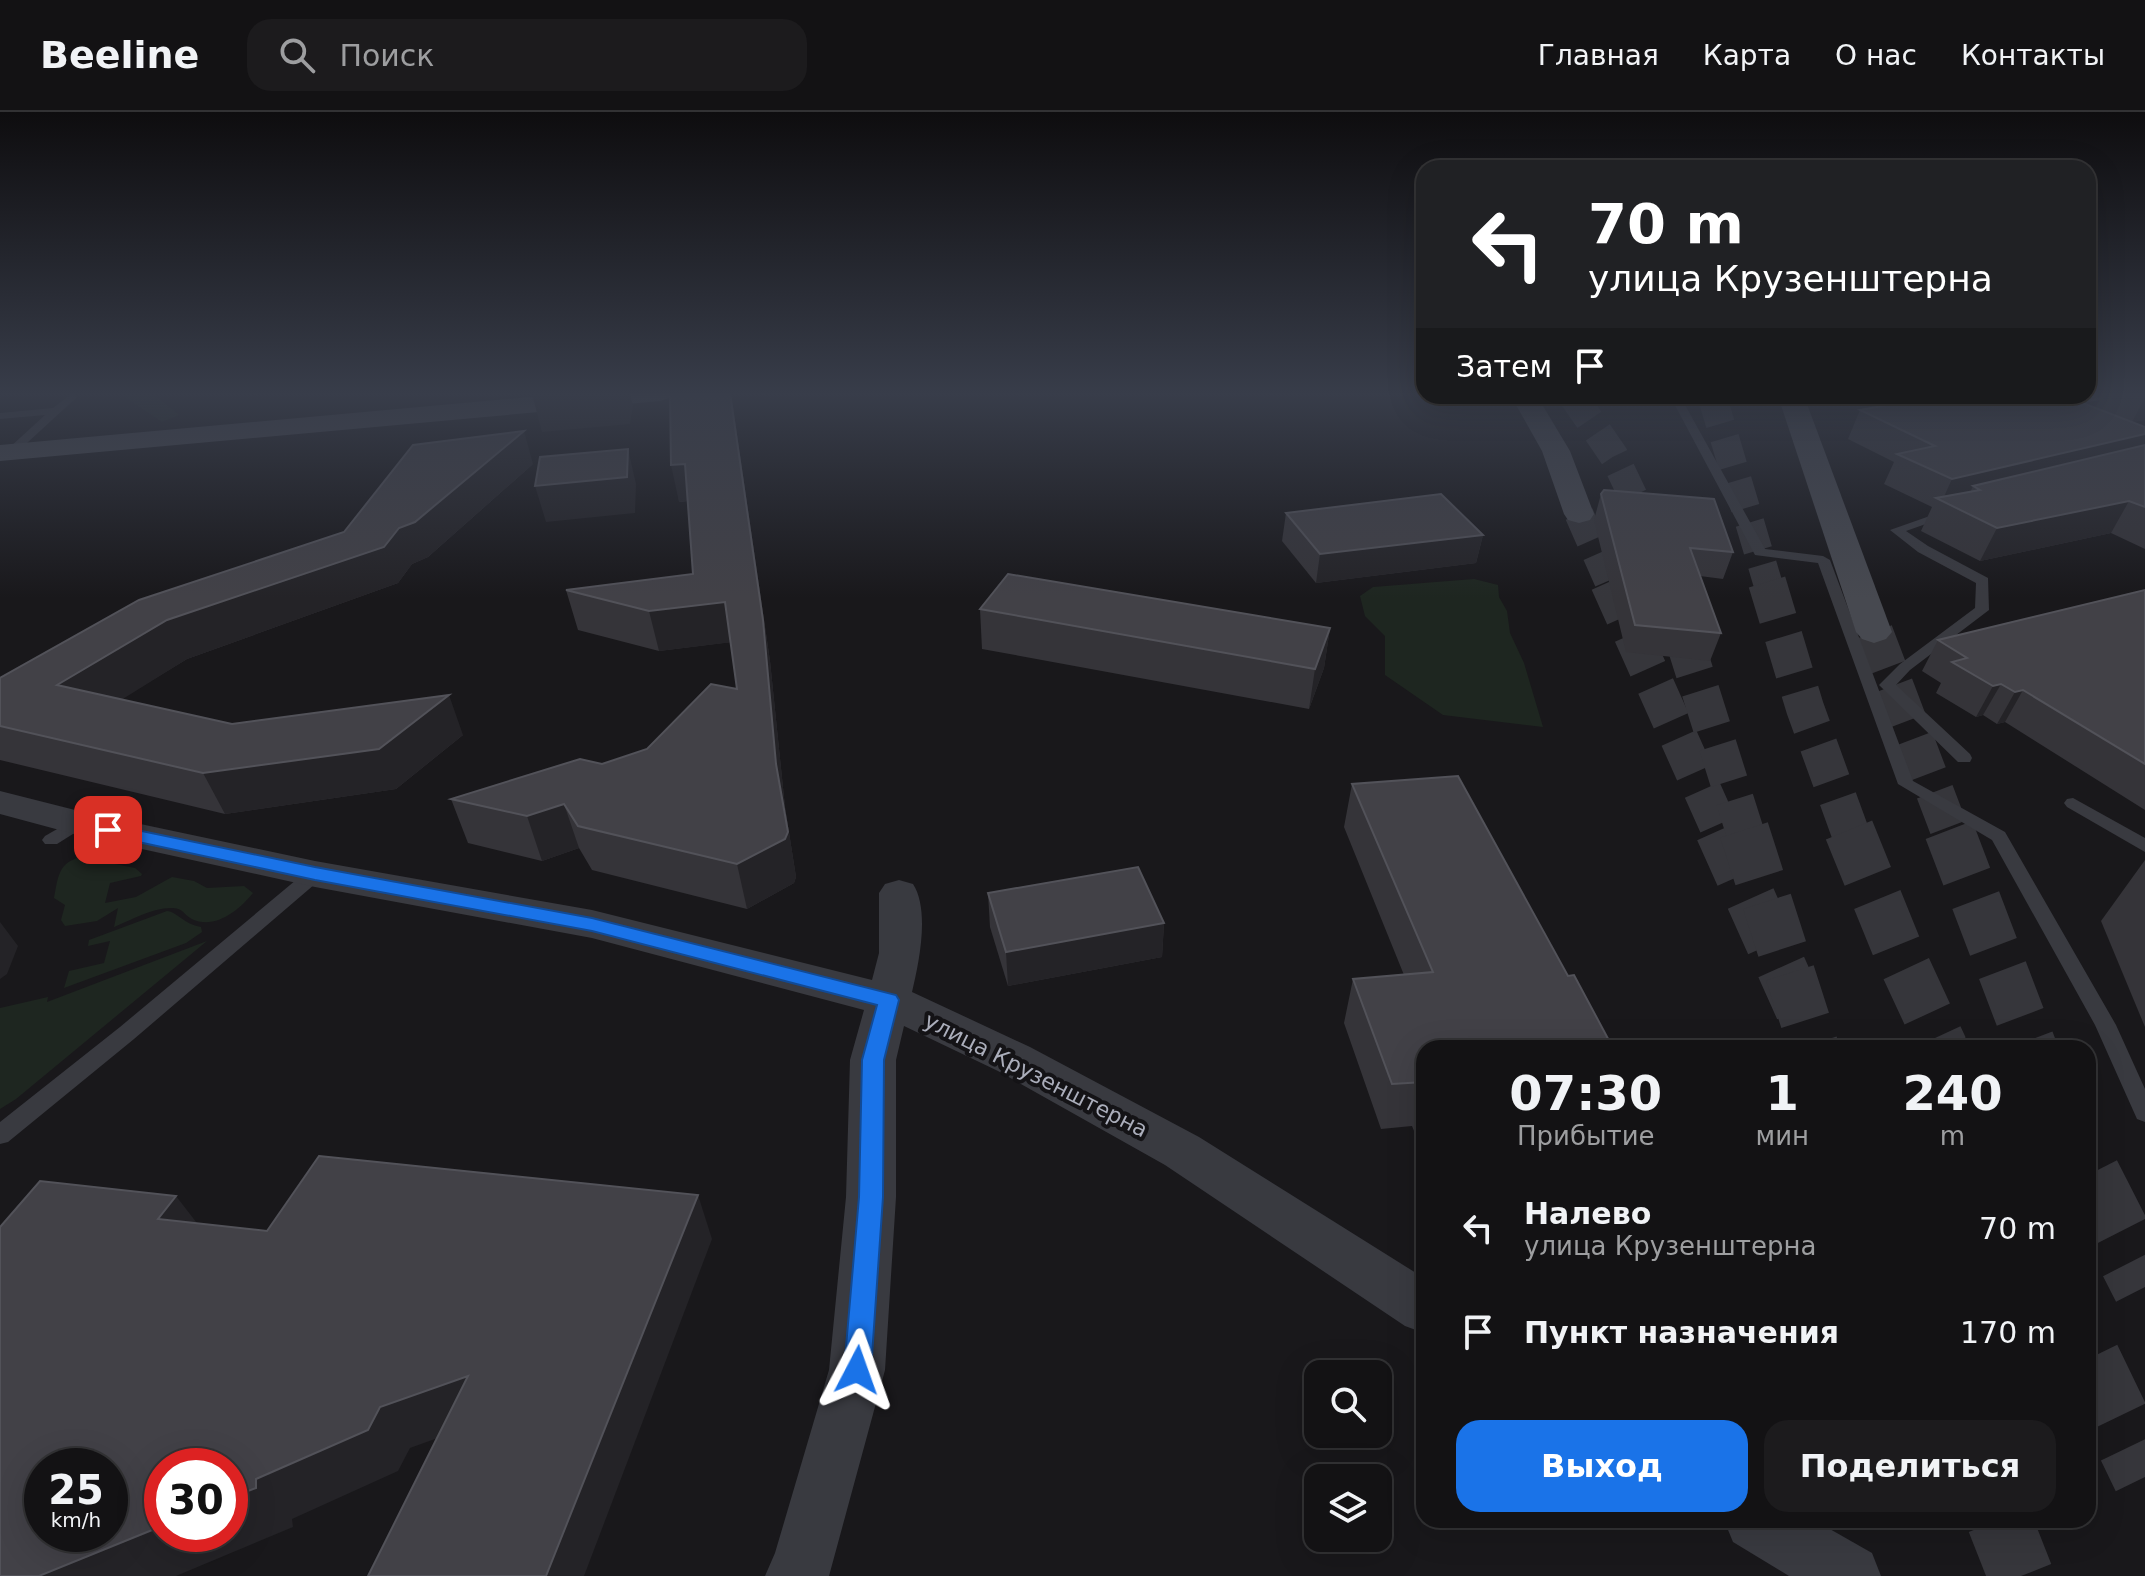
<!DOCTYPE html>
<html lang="ru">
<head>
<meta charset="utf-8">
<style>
	:root { --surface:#131214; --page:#1c1b1d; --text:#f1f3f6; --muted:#9d9ea0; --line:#323234; --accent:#1a73e8 }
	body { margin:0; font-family:"DejaVu Sans",sans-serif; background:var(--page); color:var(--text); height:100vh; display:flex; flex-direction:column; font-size:30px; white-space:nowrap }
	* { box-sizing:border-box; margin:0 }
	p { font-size:26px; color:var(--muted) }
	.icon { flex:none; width:44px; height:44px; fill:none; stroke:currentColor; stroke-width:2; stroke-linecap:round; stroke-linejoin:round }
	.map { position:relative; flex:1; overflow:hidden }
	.details { position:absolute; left:1416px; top:928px; width:680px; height:488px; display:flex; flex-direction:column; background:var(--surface); border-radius:24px; box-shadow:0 8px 32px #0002,0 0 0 2px var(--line) }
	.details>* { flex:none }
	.top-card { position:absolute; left:1416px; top:48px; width:680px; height:244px; border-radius:24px; box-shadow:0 8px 32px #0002,0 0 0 2px var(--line); background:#202124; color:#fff; overflow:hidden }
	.buttons { position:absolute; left:1304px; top:1248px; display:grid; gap:16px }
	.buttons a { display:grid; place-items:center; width:88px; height:88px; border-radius:16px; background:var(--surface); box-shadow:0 8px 32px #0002,0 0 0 2px var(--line); font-size:40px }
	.speed { position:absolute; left:24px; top:1336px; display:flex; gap:16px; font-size:40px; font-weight:700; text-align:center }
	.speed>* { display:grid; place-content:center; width:104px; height:104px; border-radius:50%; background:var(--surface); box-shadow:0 8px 32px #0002,0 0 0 2px var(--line); line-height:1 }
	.speed small { font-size:20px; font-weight:400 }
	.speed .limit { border:12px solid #d22; background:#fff; color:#111 }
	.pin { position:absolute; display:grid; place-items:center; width:68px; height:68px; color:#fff; margin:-34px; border-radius:16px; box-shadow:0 4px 12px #0006 }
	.me { position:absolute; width:88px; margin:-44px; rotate:4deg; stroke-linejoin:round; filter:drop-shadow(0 0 6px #0008) }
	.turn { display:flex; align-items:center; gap:28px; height:168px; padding:0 40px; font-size:36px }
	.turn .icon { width:104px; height:104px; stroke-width:2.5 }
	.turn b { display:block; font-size:56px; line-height:68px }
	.then { display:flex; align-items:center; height:76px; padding:0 40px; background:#0003; gap:16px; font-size:30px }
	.eta { display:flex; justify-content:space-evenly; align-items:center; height:136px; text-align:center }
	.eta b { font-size:48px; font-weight:600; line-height:56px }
	.button { display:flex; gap:16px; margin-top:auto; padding:16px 40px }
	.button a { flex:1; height:92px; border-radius:24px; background:var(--accent); color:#fff; font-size:32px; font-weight:600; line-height:92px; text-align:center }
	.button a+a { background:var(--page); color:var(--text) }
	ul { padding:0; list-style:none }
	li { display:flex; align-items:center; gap:24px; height:104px; padding:0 40px }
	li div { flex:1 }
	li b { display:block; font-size:30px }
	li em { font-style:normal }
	header { display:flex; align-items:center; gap:48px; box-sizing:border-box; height:112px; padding:0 40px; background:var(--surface); border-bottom:2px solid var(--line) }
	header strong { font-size:38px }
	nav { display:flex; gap:44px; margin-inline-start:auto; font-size:28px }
	.search { width:560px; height:72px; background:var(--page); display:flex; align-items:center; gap:20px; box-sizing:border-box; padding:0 28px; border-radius:24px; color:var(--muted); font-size:30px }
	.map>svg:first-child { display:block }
	.green { fill:#1e2620 }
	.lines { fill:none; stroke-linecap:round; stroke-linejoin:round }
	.secondary-tunnel-far3 { stroke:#36363b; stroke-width:29; stroke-dasharray:29 15; stroke-linecap:butt }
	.secondary-tunnel-far2 { stroke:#36363b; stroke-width:38; stroke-dasharray:38 19; stroke-linecap:butt }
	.secondary-tunnel-far1 { stroke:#36363b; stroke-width:50; stroke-dasharray:50 25; stroke-linecap:butt }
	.secondary-tunnel { stroke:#36363b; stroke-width:65; stroke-dasharray:65 32; stroke-linecap:butt }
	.primary-tunnel-far3 { stroke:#36363b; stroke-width:29; stroke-dasharray:29 15; stroke-linecap:butt }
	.primary-tunnel-far2 { stroke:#36363b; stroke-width:38; stroke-dasharray:38 19; stroke-linecap:butt }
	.primary-tunnel-far1 { stroke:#36363b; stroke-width:50; stroke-dasharray:50 25; stroke-linecap:butt }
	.primary-tunnel { stroke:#36363b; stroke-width:65; stroke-dasharray:65 32; stroke-linecap:butt }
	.lane { fill:#393a40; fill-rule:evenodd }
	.street { fill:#393a40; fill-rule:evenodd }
	.secondary { fill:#474950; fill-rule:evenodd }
	.wall { fill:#353439 }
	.shaded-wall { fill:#242327 }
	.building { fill:#424147; stroke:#525259; stroke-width:2; fill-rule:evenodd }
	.route { fill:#1a73e8; stroke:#114b97; stroke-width:2 }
	.labels { text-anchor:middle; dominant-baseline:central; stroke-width:8; stroke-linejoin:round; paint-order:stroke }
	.street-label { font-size:22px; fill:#abaebb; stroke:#141316 }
</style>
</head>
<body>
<header>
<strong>Beeline</strong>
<div class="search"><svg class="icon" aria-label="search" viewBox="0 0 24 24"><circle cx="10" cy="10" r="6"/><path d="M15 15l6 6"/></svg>Поиск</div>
<nav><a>Главная</a><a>Карта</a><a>О нас</a><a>Контакты</a></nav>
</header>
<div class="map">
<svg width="2145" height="1464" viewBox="0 0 2145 1464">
	<rect width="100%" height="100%" fill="#19181b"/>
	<g class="green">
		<polygon points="119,281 152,281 179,303 162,310"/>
		<polygon points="1474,467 1498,473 1499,485 1507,499 1510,521 1524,551 1543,615 1443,603 1385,563 1385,524 1365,504 1360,484 1373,475"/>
		<path d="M 81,745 L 135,756 L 142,762 L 141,764 L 110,771 L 105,791 L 136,785 L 172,765 L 194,769 L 207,776 L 244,774 L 253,781 C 240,797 217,817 194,808 C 185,805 184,796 173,796 C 154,795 131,808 114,815 L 118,796 L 97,809 L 65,814 L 61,808 L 65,793 L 54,786 C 58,766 58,750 81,745 Z"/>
		<path d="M 167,799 C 177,800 184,812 201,815 L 202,820 L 186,831 L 64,876 L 69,859 L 104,851 L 110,829 L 88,834 L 89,828 Z"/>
		<polygon points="207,829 16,987 0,997 0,896 48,885 47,890"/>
	</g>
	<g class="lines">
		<polyline class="secondary-tunnel-far3" points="1579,402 1610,472"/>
		<g class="secondary-tunnel-far2">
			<polyline points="1609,470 1721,720"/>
			<polyline points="1874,520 1950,720"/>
		</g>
		<g class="secondary-tunnel-far1">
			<polyline points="1720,718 1800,897"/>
			<polyline points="1949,718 2032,936"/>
		</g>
		<polyline class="secondary-tunnel" points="2088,1063 2145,1175"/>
		<g class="primary-tunnel-far3">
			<polyline points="1573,284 1614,344 1649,418 1666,472"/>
			<polyline points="1712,284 1768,472"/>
		</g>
		<g class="primary-tunnel-far2">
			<polyline points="1666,470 1745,720"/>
			<polyline points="1767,470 1805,596 1850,720"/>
		</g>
		<g class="primary-tunnel-far1">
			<polyline points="1744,718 1814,936"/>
			<polyline points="1849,718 1899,841 1943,936"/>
		</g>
		<g class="primary-tunnel">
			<polyline points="2088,1247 2145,1365"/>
			<polyline points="1999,1408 2021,1464"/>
		</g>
		<g class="lane">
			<polygon points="73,281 77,284 76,286 16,341 8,341 8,337 45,303 0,307 0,301 53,296"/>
			<polygon points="1670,284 1680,284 1765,437 1823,444 1830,448 1913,669 2005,720 2116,913 2145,977 2145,1010 2137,1007 2095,913 1992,728 1898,672 1818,451 1755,443"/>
			<polygon points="1944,399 1954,402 1906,419 1928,434 1988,466 1989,498 1910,558 1896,573 1970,642 1972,646 1970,650 1958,650 1879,573 1900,552 1975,496 1976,471 1918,440 1890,418"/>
			<polygon points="2073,686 2145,726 2145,740 2067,695 2064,691 2067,687"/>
			<polygon points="78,705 84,707 87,711 84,715 57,732 45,732 42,728 45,724"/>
			<polygon points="315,756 322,758 324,762 322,766 134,927 8,1030 0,1032 0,1010 120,915 308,758"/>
		</g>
		<g class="street">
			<path d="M 0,679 L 79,699 L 315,749 L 592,798 L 872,868 L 879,841 L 879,781 L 885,772 L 899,768 L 913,772 C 930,798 919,851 912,880 L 1030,935 L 1199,1025 L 1424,1166 L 1424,1221 L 1405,1214 L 1165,1053 L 998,959 L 904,914 L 896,948 L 896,1085 L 885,1258 L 829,1464 L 765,1464 L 775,1441 L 829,1258 L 846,1085 L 850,948 L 864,898 L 592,826 L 315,775 L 78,723 L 0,702 Z"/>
			<polygon points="1724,1408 1814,1408 1872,1441 1881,1464 1789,1464 1733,1430"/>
		</g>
		<g class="secondary">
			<polygon points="574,281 673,281 669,286 660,289 0,349 0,333"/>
			<polygon points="1511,284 1537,284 1570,339 1594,402 1590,408 1579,411 1568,408 1564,402 1542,339"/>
			<polygon points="1778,284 1804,284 1892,520 1886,527 1874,531 1862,527 1856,520"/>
		</g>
	</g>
	<g class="wall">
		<polygon points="670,281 731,281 770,549 785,695 796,765 794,771 747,797 592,758 579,736 542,749 468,731 451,687 602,652 647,637 737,577 731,530 659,539 578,518 566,478 693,462 688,389 679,390"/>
		<polygon points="2088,281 2145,281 2145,308 2132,310 2145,315 2145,437 2111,421 1980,449 1921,419 1932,395 1884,372 1894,350 1848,327 1860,298 1891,292 1871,284 2088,284"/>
		<polygon points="533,352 428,445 412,452 398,471 187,547 121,587 232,612 463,623 396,677 225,702 0,648 0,566 344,420"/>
		<polygon points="1601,382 1733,440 1723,467 1700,464 1721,521 1710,549 1626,540 1594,408"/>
		<polygon points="1286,401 1483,423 1476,451 1316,471 1282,429"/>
		<polygon points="2145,478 2145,698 2005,610 1997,612 1983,603 1976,605 1936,581 1941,571 1922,559 1938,528"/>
		<polygon points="980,497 1330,516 1324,556 1309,597 982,537"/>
		<polygon points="1458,664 1424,936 1424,1043 1412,1014 1381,1017 1344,911 1353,867 1404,863 1344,715 1352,672"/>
		<polygon points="2145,748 2145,915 2101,809"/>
		<polygon points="988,781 1164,811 1162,845 1008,874 990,815"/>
	</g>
	<g class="shaded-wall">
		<polygon points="513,281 630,281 633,294 630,312 542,320 532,282 513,283"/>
		<polygon points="730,281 770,549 785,695 796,765 794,771 747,797 737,752 776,652"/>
		<polygon points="2145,286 2145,308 2132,310"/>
		<polygon points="2100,287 2085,316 2080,290"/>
		<polygon points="524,319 533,352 428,445 412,452 398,471 187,547 81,613 57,573 167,508 399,416"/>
		<polygon points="2145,322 2145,340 1980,378 1973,374 1965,391 1942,389 1952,367"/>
		<polygon points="628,337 636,372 635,401 546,410 535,374"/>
		<polygon points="685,352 693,388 679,390 671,353"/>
		<polygon points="2129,389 2111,421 1980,449 1997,416"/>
		<polygon points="1483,423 1476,451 1316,471 1320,442"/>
		<polygon points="725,490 733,530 659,539 649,499"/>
		<polygon points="1330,516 1324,556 1309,597 1315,557"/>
		<polygon points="2001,572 1983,603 1976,605 1993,574"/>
		<polygon points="2023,578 2005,610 1997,612 2015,580"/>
		<polygon points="449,583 463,623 396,677 225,702 203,661"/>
		<polygon points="564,692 579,736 542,749 527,704"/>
		<polygon points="0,810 18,834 7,862 0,867"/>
		<polygon points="1164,811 1162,845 1008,874 1006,840"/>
		<polygon points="698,1083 712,1127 584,1464 546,1464"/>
		<polygon points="176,1084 210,1128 158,1107"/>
		<polygon points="468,1264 493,1306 410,1336 398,1359 292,1407 293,1415 176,1464 39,1464 162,1414 162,1422 230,1422 230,1386 256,1367 380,1295"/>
	</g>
	<g class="building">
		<polygon points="670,281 730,281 763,508 776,652 788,720 785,727 737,752 578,714 564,692 527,704 451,687 580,647 602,652 647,637 711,572 737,577 725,490 649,499 566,478 693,462 685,352 671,353"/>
		<polygon points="2088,283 2100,287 2080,290 2145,315 2145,322 1952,367 1897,342 1935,334 1860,298 1938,284 2088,284"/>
		<polygon points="524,319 415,410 399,416 384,435 167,508 57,573 232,612 449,583 379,637 203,661 0,614 0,566 139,488 344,420 413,333"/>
		<polygon points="2145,333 2145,395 2129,389 1997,416 1936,386 1980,378 1973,374"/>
		<polygon points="628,337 627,365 535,374 540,345"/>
		<polygon points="1604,378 1714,387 1733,440 1690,436 1721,521 1635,513 1601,382"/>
		<polygon points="1441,382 1483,423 1320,442 1286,401"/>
		<polygon points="1008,462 1330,516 1315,557 980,497"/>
		<polygon points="2145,478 2145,652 2023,578 2015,580 2001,572 1993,574 1952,550 1967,546 1938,528"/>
		<polygon points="1458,664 1568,864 1574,863 1613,936 1424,936 1424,970 1392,972 1353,867 1433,860 1352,672"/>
		<polygon points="1138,755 1164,811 1006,840 988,781"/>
		<path d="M 319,1044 L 698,1083 L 546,1464 L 368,1464 L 468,1264 L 380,1295 L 368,1318 L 256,1367 L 256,1376 L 230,1386 L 230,1354 L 162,1354 L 162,1414 L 39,1464 L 0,1464 L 0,1115 L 40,1069 L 176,1084 L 158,1107 L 267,1119 ZM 42,1354 L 110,1354 L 110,1422 L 42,1422 Z"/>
	</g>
	<linearGradient id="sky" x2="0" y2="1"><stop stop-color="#0e0d0f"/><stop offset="0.58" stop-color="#383d4a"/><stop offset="1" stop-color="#383d4a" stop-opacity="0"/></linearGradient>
	<rect width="2145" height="486" fill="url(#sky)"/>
	<polygon class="route" points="108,712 315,755 592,806 896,883 899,888 884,948 883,1085 871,1258 867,1267 857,1271 848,1267 844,1258 859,1085 862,948 877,893 592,819 315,768 101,722 99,718"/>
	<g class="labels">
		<g class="street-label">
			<text transform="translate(1036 963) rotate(27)">улица Крузенштерна</text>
		</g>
	</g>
</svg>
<div class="buttons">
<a><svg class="icon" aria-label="search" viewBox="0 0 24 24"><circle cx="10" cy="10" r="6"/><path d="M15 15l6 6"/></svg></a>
<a><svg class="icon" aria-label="layers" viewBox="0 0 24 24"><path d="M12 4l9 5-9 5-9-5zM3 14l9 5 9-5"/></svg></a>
</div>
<div class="speed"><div>25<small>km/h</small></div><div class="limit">30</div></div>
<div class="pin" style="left:108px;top:718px;background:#d93025"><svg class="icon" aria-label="arrive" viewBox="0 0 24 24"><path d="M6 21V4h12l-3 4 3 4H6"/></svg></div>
<svg class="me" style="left:857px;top:1258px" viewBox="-20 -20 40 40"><path d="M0-17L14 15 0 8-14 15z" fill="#1a73e8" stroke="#fff" stroke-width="4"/></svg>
<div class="top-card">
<div class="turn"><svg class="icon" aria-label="left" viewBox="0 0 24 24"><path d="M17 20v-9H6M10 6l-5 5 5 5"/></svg><div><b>70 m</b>улица Крузенштерна</div></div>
<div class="then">Затем<svg class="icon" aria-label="arrive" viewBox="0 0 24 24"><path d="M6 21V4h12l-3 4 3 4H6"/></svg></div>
</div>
<section class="details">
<div class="eta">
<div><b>07:30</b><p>Прибытие</p></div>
<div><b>1</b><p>мин</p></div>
<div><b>240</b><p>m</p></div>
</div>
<ul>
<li><svg class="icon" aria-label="left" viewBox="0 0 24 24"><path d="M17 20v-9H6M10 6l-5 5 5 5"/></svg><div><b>Налево</b><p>улица Крузенштерна</p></div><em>70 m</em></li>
<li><svg class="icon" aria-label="arrive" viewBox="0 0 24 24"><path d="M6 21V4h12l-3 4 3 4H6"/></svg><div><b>Пункт назначения</b></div><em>170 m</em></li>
</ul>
<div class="button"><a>Выход</a><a>Поделиться</a></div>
</section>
</div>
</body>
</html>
